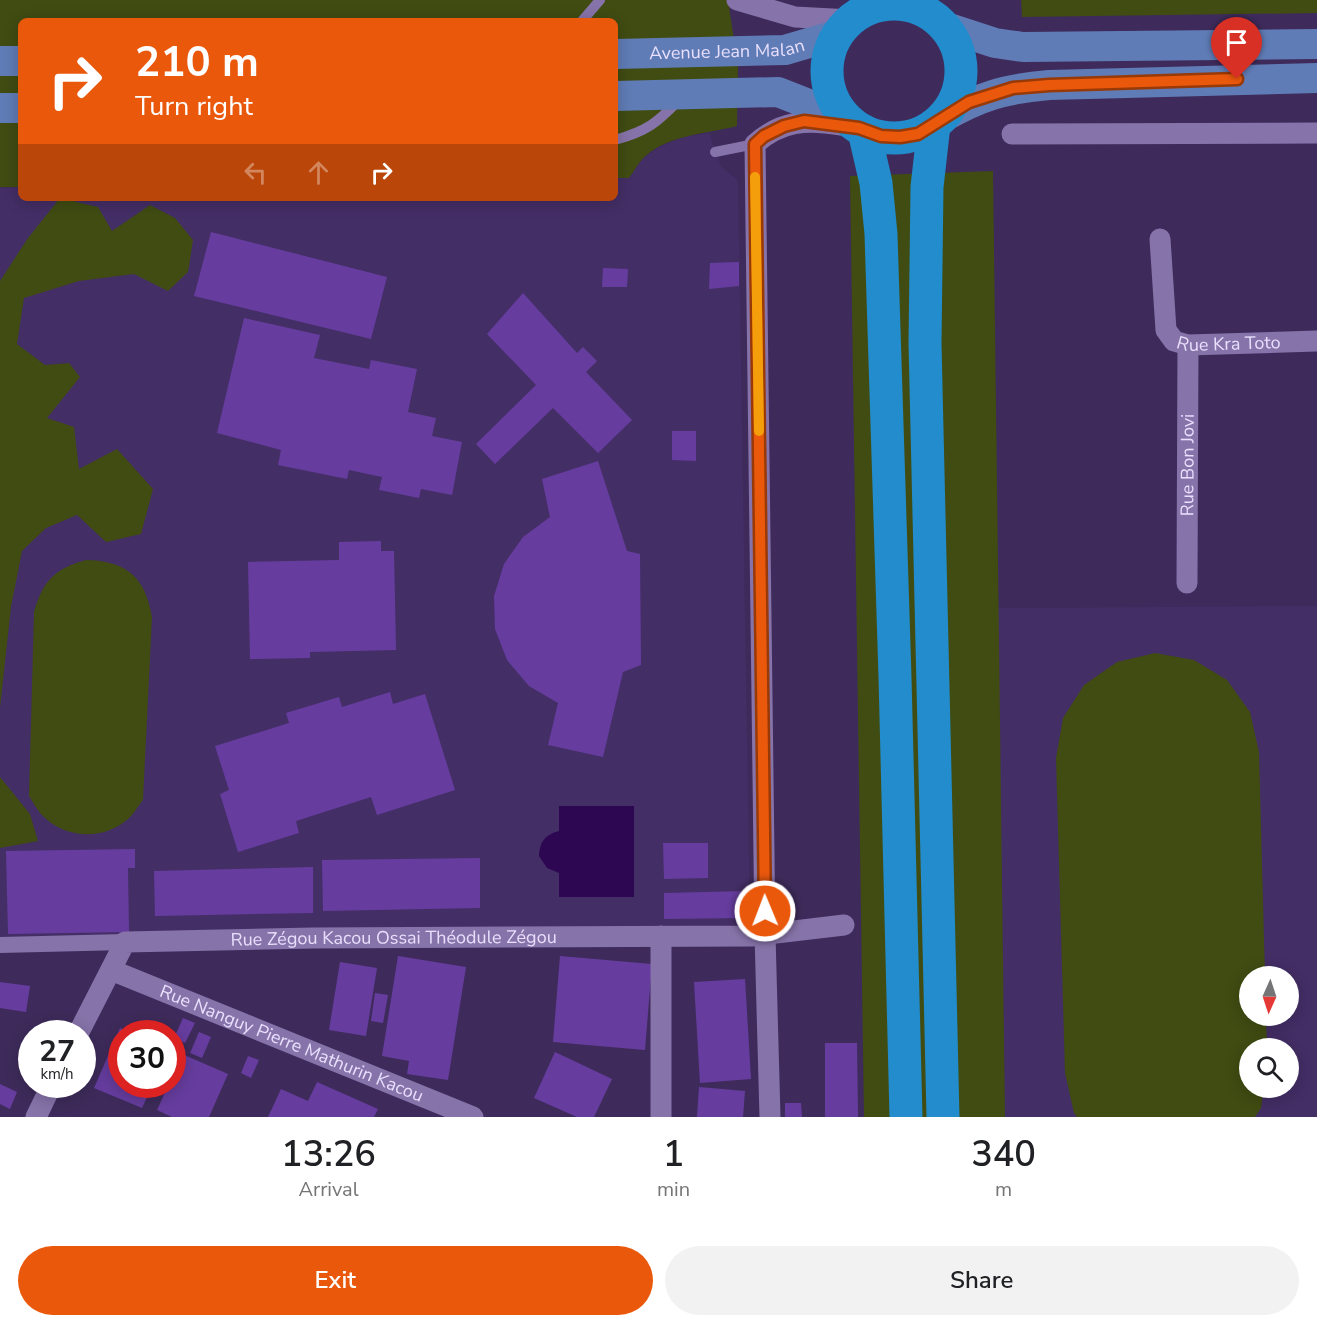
<!DOCTYPE html>
<html lang="en">
<head>
<meta charset="utf-8">
<style>
	:root { --surface:#fff; --page:#f2f2f2; --text:#202124; --muted:#757577; --accent:#ea580c }
	body { margin:0; font-family:"Nunito Sans",sans-serif; background:var(--page); color:var(--text); height:100vh; display:flex; flex-direction:column; font-size:22px; white-space:nowrap }
	* { box-sizing:border-box; margin:0 }
	p { font-size:20px; color:var(--muted) }
	.icon { flex:none; width:33px; height:33px; fill:none; stroke:currentColor; stroke-width:2; stroke-linecap:round; stroke-linejoin:round }
	.map { position:relative; height:1117px; overflow:hidden }
	.sheet { display:flex; flex-direction:column; background:var(--surface); flex:1 }
	.sheet>* { flex:none }
	.hud { position:absolute; left:18px; top:18px; width:600px; height:183px; border-radius:9px; box-shadow:0 3px 15px #0003; background:#ea580c; color:#fff; overflow:hidden }
	.needle { width:39px; rotate:183deg }
	.fabs { position:absolute; left:1239px; top:966px; display:grid; gap:12px }
	.fabs a { display:grid; place-items:center; width:60px; height:60px; border-radius:50%; background:var(--surface); box-shadow:0 3px 15px #0003; font-size:30px }
	.speed { position:absolute; left:18px; top:1020px; display:flex; gap:12px; font-size:30px; font-weight:700; text-align:center }
	.speed>* { display:grid; place-content:center; width:78px; height:78px; border-radius:50%; background:var(--surface); box-shadow:0 3px 15px #0003; line-height:1 }
	.speed small { font-size:15px; font-weight:400 }
	.speed .limit { border:9px solid #d22; background:#fff; color:#111 }
	.pin { position:absolute; display:grid; place-items:center; width:51px; height:51px; color:#fff; margin:-62px -26px; border-radius:50% 50% 50% 0; rotate:-45deg; box-shadow:0 0 6px #0007 }
	.pin .icon { rotate:45deg }
	.me { position:absolute; width:66px; margin:-33px; rotate:359deg; stroke-linejoin:round; filter:drop-shadow(0 0 4px #0008) }
	.turn { display:flex; align-items:center; gap:21px; height:126px; padding:0 18px; font-size:27px }
	.turn .icon { width:78px; height:78px; stroke-width:2.5 }
	.turn b { display:block; font-size:42px; line-height:51px }
	.lanes { display:flex; align-items:center; height:57px; padding:0 18px; background:#0003; justify-content:center; gap:30px; direction:ltr }
	.lanes .off { opacity:.35 }
	.eta { display:flex; justify-content:space-evenly; align-items:center; height:102px; text-align:center }
	.eta b { font-size:36px; font-weight:600; line-height:42px }
	.cta { display:flex; gap:12px; margin-top:auto; padding:12px 18px }
	.cta a { flex:1; height:69px; border-radius:36px; background:var(--accent); color:#fff; font-size:24px; font-weight:600; line-height:69px; text-align:center }
	.cta a+a { background:var(--page); color:var(--text) }
	.map>svg:first-child { display:block }
	.built { fill:#442e66; fill-rule:evenodd }
	.green { fill:#404c12 }
	.water { fill:#2d0752 }
	.building { fill:#663d9f }
	.lines { fill:none; stroke-linecap:round; stroke-linejoin:round }
	.service { stroke:#8673a9; stroke-width:10 }
	.pedestrian { stroke:#8673a9; stroke-width:16 }
	.minor { stroke:#8673a9; stroke-width:21 }
	.secondary { stroke:#607cb6; stroke-width:30 }
	.trunk { stroke:#228ccc; stroke-width:33 }
	.route-casing { stroke:#983908; stroke-width:15 }
	.route { stroke:#ea580c; stroke-width:10 }
	.slow { stroke:#f59e0b; stroke-width:10 }
	.labels { text-anchor:middle; dominant-baseline:central; stroke-width:6; stroke-linejoin:round; paint-order:stroke }
	.street-label { font-size:18px; fill:#e8dffd; stroke:#342050 }
</style>
</head>
<body>
<div class="map">
<svg width="1317" height="1117" viewBox="0 0 1317 1117">
	<rect width="100%" height="100%" fill="#3e2b5b"/>
	<g class="built">
		<polygon points="709,133 721,166 738,181 750,926 0,942 0,188 21,187 21,198 615,198 615,178 629,178 640,161 659,147 684,137"/>
		<path d="M 1317,606 L 1317,1117 L 1005,1117 L 997,608 ZM 1250,976 L 1288,976 L 1288,1016 L 1250,1016 ZM 1250,1048 L 1288,1048 L 1288,1088 L 1250,1088 Z"/>
	</g>
	<g class="green">
		<path d="M 0,0 L 728,0 L 738,65 L 737,126 C 706,134 662,135 640,162 C 636,167 633,173 629,178 L 615,178 L 615,21 L 21,21 L 21,187 L 0,187 Z"/>
		<polygon points="1021,0 1317,0 1317,13 1022,17"/>
		<polygon points="993,171 1005,1117 864,1117 850,176"/>
		<polygon points="60,198 98,207 112,231 150,205 175,218 193,240 188,272 168,291 134,274 79,281 24,298 17,344 45,365 69,363 80,377 47,418 74,427 79,469 117,449 153,489 141,534 106,542 77,515 46,528 22,551 11,607 0,708 0,281 28,238"/>
		<path d="M 86,560 C 127,561 145,577 152,617 L 143,800 C 138,806 134,814 128,819 C 103,841 65,839 42,815 C 37,810 33,802 29,796 L 34,612 C 43,581 54,569 86,560 Z"/>
		<polygon points="1155,653 1194,660 1227,680 1250,712 1259,752 1265,976 1250,976 1250,1016 1266,1016 1267,1048 1250,1048 1250,1088 1264,1088 1261,1108 1255,1117 1077,1117 1074,1113 1065,1073 1056,758 1063,718 1084,685 1117,662"/>
		<polygon points="0,777 30,814 38,841 0,848"/>
	</g>
	<path class="water" d="M 559,806 L 634,806 L 634,897 L 559,897 L 559,873 L 547,868 L 539,856 C 540,841 545,835 559,831 Z"/>
	<g class="building">
		<polygon points="211,232 387,277 371,339 194,296"/>
		<polygon points="739,262 739,286 709,289 710,263"/>
		<polygon points="603,268 628,269 627,287 602,287"/>
		<polygon points="523,293 577,353 583,347 597,361 586,372 632,420 598,453 553,408 495,464 476,444 536,385 487,334"/>
		<polygon points="244,318 320,335 314,358 369,369 371,360 417,369 408,412 436,418 432,436 462,442 452,495 421,489 419,498 379,490 382,477 349,470 347,479 278,465 281,450 217,433"/>
		<polygon points="672,431 696,431 696,461 672,460"/>
		<polygon points="598,461 627,551 640,554 641,665 623,672 603,757 548,745 558,703 529,686 507,660 495,629 494,596 504,564 523,537 550,517 542,479"/>
		<polygon points="381,541 381,551 394,551 396,650 310,652 310,658 250,659 248,562 339,560 339,542"/>
		<polygon points="390,692 393,704 425,694 455,790 377,815 371,797 296,821 299,833 238,852 220,794 229,790 215,746 289,723 286,713 339,697 342,707"/>
		<polygon points="663,843 708,843 708,878 664,879"/>
		<polygon points="135,849 135,868 128,868 129,932 8,934 6,851"/>
		<polygon points="480,858 480,908 323,911 322,860"/>
		<polygon points="313,867 313,913 155,916 154,871"/>
		<polygon points="747,891 747,918 664,919 664,893"/>
		<polygon points="398,956 466,967 448,1080 407,1074 409,1061 382,1056"/>
		<polygon points="560,956 652,964 645,1050 553,1042"/>
		<polygon points="340,962 377,968 366,1036 329,1030"/>
		<polygon points="745,979 751,1079 700,1083 694,982"/>
		<polygon points="0,982 30,986 26,1012 0,1008"/>
		<polygon points="375,993 388,995 383,1023 371,1021"/>
		<polygon points="183,1018 195,1023 185,1043 174,1038"/>
		<polygon points="120,1028 134,1034 122,1034 122,1084 153,1084 142,1108 94,1088"/>
		<polygon points="199,1032 211,1037 202,1058 190,1053"/>
		<polygon points="825,1043 857,1043 858,1117 825,1117"/>
		<polygon points="555,1052 612,1079 594,1117 577,1117 534,1098"/>
		<polygon points="182,1054 228,1074 209,1117 172,1117 157,1110 169,1084 172,1084 172,1076"/>
		<polygon points="248,1056 259,1060 251,1078 241,1073"/>
		<polygon points="317,1082 378,1109 374,1117 268,1117 281,1089 308,1101"/>
		<polygon points="0,1084 17,1092 10,1109 0,1104"/>
		<polygon points="699,1087 745,1091 743,1117 697,1117"/>
		<polygon points="785,1103 801,1103 802,1117 785,1117"/>
	</g>
	<g class="lines">
		<g class="service">
			<polyline points="582,21 600,0"/>
			<path d="M 615,140 C 647,131 657,123 679,100"/>
			<polyline points="715,152 755,144"/>
		</g>
		<polyline class="pedestrian" points="0,945 125,942"/>
		<g class="minor">
			<polyline points="737,0 795,17 851,20"/>
			<polyline points="1012,134 1317,133"/>
			<path id="s1" d="M 1160,239 L 1166,330 L 1174,341 L 1188,345 L 1317,341"/>
			<path id="s2" d="M 1187,583 L 1188,345"/>
			<path id="s3" d="M 111,970 L 473,1117"/>
			<path id="s4" d="M 78,1034 L 125,942 L 313,938 L 751,936 L 844,925"/>
			<polyline points="36,1117 52,1084"/>
			<polyline points="661,1117 661,936"/>
			<path d="M 770,1117 L 765,935 L 755,144 C 780,121 807,119 840,125"/>
		</g>
		<g class="secondary">
			<polyline points="946,27 995,43 1023,47 1317,44"/>
			<path id="s5" d="M 615,54 L 785,50 L 836,35"/>
			<polyline points="0,61 21,61"/>
			<polyline points="615,96 778,92 834,114 845,116"/>
			<polyline points="0,108 21,108"/>
			<path d="M 942,118 C 981,96 1004,89 1049,85 L 1317,78"/>
		</g>
		<g class="trunk">
			<circle cx="894" cy="71" r="67"/>
			<polyline points="934,125 927,187 925,343 943,1117"/>
			<polyline points="864,131 876,183 881,234 895,677 906,1117"/>
		</g>
	</g>
	<g class="lines">
		<g class="route-casing">
			<polyline id="route" points="765,911 755,144 764,136 784,126 804,121 859,128 881,136 900,137 918,134 969,102 1013,88 1049,85 1237,79"/>
		</g>
		<use href="#route" class="route"/>
		<polyline class="slow" points="755,177 759,431"/>
	</g>
	<g class="labels">
		<g class="street-label">
			<text stroke="none"><textPath href="#s5" startOffset="112">Avenue Jean Malan</textPath></text>
			<text stroke="none"><textPath href="#s1" startOffset="160">Rue Kra Toto</textPath></text>
			<text stroke="none"><textPath href="#s2" startOffset="118">Rue Bon Jovi</textPath></text>
			<text stroke="none"><textPath href="#s4" startOffset="372">Rue Zégou Kacou Ossai Théodule Zégou</textPath></text>
			<text stroke="none"><textPath href="#s3" startOffset="195">Rue Nanguy Pierre Mathurin Kacou</textPath></text>
		</g>
	</g>
</svg>
<div class="fabs">
<a><svg class="needle" viewBox="-14 -14 28 28"><path d="M0-13l5 13h-10z" fill="#e53935"/><path d="M0 13l5-13h-10z" fill="#757577"/></svg></a>
<a><svg class="icon" aria-label="search" viewBox="0 0 24 24"><circle cx="10" cy="10" r="6"/><path d="M15 15l6 6"/></svg></a>
</div>
<div class="speed"><div>27<small>km/h</small></div><div class="limit">30</div></div>
<div class="pin" style="left:1237px;top:79px;background:#d93025"><svg class="icon" aria-label="arrive" viewBox="0 0 24 24"><path d="M6 21V4h12l-3 4 3 4H6"/></svg></div>
<svg class="me" style="left:765px;top:911px" viewBox="-20 -20 40 40"><circle r="17" fill="#ea580c" stroke="#fff" stroke-width="3"/><path d="M0-11L8 9 0 5-8 9z" fill="#fff"/></svg>
<div class="hud">
<div class="turn"><svg class="icon" aria-label="right" viewBox="0 0 24 24"><path d="M7 20v-9h11M14 6l5 5-5 5"/></svg><div><b>210 m</b>Turn right</div></div>
<div class="lanes"><svg class="icon off" aria-label="left" viewBox="0 0 24 24"><path d="M17 20v-9H6M10 6l-5 5 5 5"/></svg><svg class="icon off" aria-label="ahead" viewBox="0 0 24 24"><path d="M12 20V5M6 11l6-6 6 6"/></svg><svg class="icon" aria-label="right" viewBox="0 0 24 24"><path d="M7 20v-9h11M14 6l5 5-5 5"/></svg></div>
</div>
</div>
<section class="sheet">
<div class="eta">
<div><b>13:26</b><p>Arrival</p></div>
<div><b>1</b><p>min</p></div>
<div><b>340</b><p>m</p></div>
</div>
<div class="cta"><a>Exit</a><a>Share</a></div>
</section>
</body>
</html>
